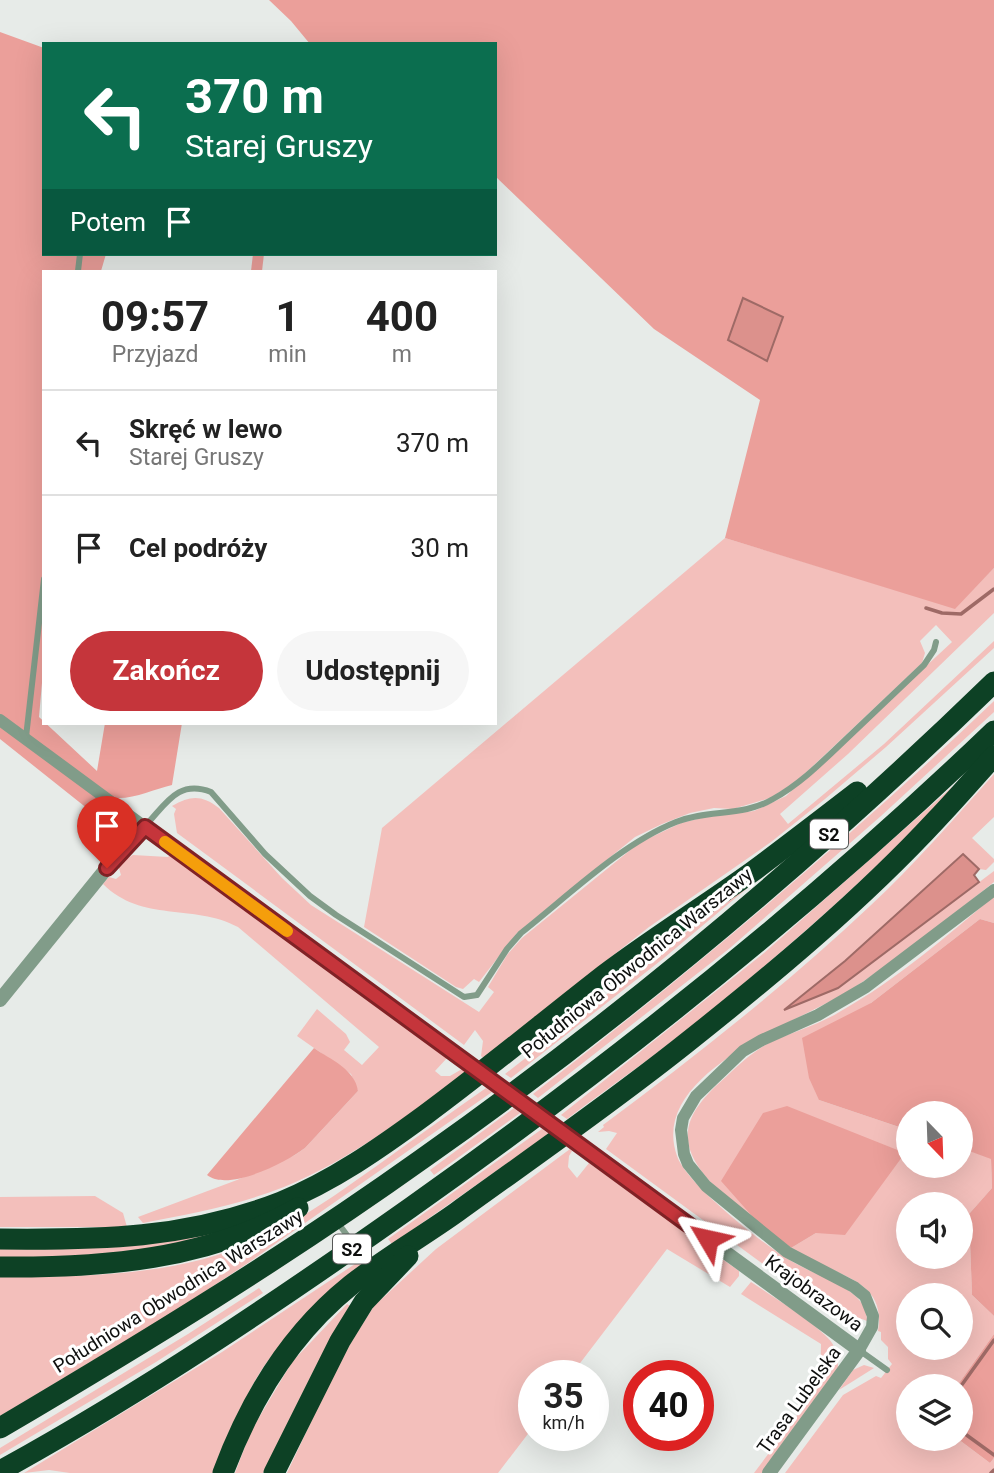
<!DOCTYPE html>
<html lang="pl">
<head>
<meta charset="utf-8">
<style>
	:root { --surface:#fff; --page:#f6f6f6; --text:#222; --muted:#767676; --line:#e0e0e0; --accent:#c5353b }
	body { margin:0; font-family:Roboto,sans-serif; background:var(--page); color:var(--text); height:100vh; display:flex; flex-direction:column; font-size:26px; white-space:nowrap }
	* { box-sizing:border-box; margin:0 }
	p { font-size:23px; color:var(--muted) }
	.icon { flex:none; width:38px; height:38px; fill:none; stroke:currentColor; stroke-width:2; stroke-linecap:round; stroke-linejoin:round }
	.map { position:relative; flex:1; overflow:hidden }
	.drawer { position:absolute; left:42px; top:270px; width:455px; height:455px; display:flex; flex-direction:column; background:var(--surface); border-radius:0px; box-shadow:0 7px 28px #0002 }
	.drawer>* { flex:none }
	.hud { position:absolute; left:42px; top:42px; width:455px; height:214px; border-radius:0px; box-shadow:0 7px 28px #0002; background:#0b6e4f; color:#fff; overflow:hidden }
	.needle { width:46px; rotate:157deg }
	.controls { position:absolute; left:896px; top:1101px; display:grid; gap:14px }
	.controls a { display:grid; place-items:center; width:77px; height:77px; border-radius:50%; background:var(--surface); box-shadow:0 7px 28px #0002; font-size:35px }
	.speed { position:absolute; left:518px; top:1360px; display:flex; gap:14px; font-size:35px; font-weight:700; text-align:center }
	.speed>* { display:grid; place-content:center; width:91px; height:91px; border-radius:50%; background:var(--surface); box-shadow:0 7px 28px #0002; line-height:1 }
	.speed small { font-size:18px; font-weight:400 }
	.speed .limit { border:10px solid #d22; background:#fff; color:#111 }
	.pin { position:absolute; display:grid; place-items:center; width:60px; height:60px; color:#fff; margin:-72px -30px; border-radius:50% 50% 50% 0; rotate:-45deg; box-shadow:0 0 7px #0007 }
	.pin .icon { rotate:45deg }
	.me { position:absolute; width:77px; margin:-38px; rotate:306deg; stroke-linejoin:round; filter:drop-shadow(0 0 5px #0008) }
	.turn { display:flex; align-items:center; gap:24px; height:147px; padding:0 28px; font-size:32px }
	.turn .icon { width:91px; height:91px; stroke-width:2.5 }
	.turn b { display:block; font-size:49px; line-height:60px }
	.then { display:flex; align-items:center; height:66px; padding:0 28px; background:#0003; gap:14px; font-size:26px }
	.eta { display:flex; justify-content:space-evenly; align-items:center; height:119px; text-align:center }
	.eta b { font-size:42px; font-weight:700; line-height:49px }
	.cta { display:flex; gap:14px; margin-top:auto; padding:14px 28px }
	.cta a { flex:1; height:80px; border-radius:42px; background:var(--accent); color:#fff; font-size:28px; font-weight:700; line-height:80px; text-align:center }
	.cta a+a { background:var(--page); color:var(--text) }
	ul { padding:0; list-style:none }
	li { display:flex; align-items:center; gap:21px; height:105px; padding:0 28px; border-top:2px solid var(--line) }
	li div { flex:1 }
	li b { display:block; font-size:26px }
	li em { font-style:normal }
	.map>svg:first-child { display:block }
	.green { fill:#f3bfbb; fill-rule:evenodd }
	.forest { fill:#eb9f9a }
	.water { fill:#dc918c; stroke:#9e6a66; stroke-width:2 }
	.lines { fill:none; stroke-linecap:round; stroke-linejoin:round }
	.stream { stroke:#9e6a66; stroke-width:3.5 }
	.service { stroke:#819c89; stroke-width:6 }
	.minor { stroke:#819c89; stroke-width:12 }
	.tertiary { stroke:#819c89; stroke-width:14 }
	.motorway { stroke:#0d4125; stroke-width:21 }
	.tertiary-bridge { stroke:#819c89; stroke-width:14 }
	.route-casing { stroke:#802226; stroke-width:18 }
	.route { stroke:#c5353b; stroke-width:12 }
	.slow { stroke:#f59e0b; stroke-width:12 }
	.labels { text-anchor:middle; dominant-baseline:central; stroke-width:6; stroke-linejoin:round; paint-order:stroke }
	.shield { fill:#fff; stroke:#565756; stroke-width:2 }
	.shield-label { font-size:18px; font-weight:bold; fill:#0e0f0e }
	.street-label { font-size:19px; fill:#0e0f0e; stroke:#fff }
</style>
</head>
<body>
<div class="map">
<svg width="994" height="1473" viewBox="0 0 994 1473">
	<rect width="100%" height="100%" fill="#e7ebe8"/>
	<g class="green">
		<path d="M 725,538 L 955,608 L 994,568 L 994,613 L 848,754 L 780,814 L 788,824 L 884,744 L 994,641 L 994,648 L 886,747 L 825,799 L 771,842 L 649,927 L 483,1058 L 481,1056 L 483,1041 L 475,1030 L 464,1045 L 177,833 L 174,814 L 176,809 L 172,806 C 191,795 202,795 219,808 L 282,878 L 311,905 L 479,1012 L 494,992 L 488,987 L 507,955 L 522,938 L 639,843 L 681,823 L 710,816 L 754,811 L 786,796 L 952,642 L 936,625 L 920,641 L 925,653 L 922,663 L 797,781 L 770,798 L 733,809 L 714,808 L 690,813 L 662,824 L 635,837 L 517,933 L 479,982 L 474,979 L 463,989 L 456,987 L 364,927 L 382,828 Z"/>
		<path d="M 994,701 L 994,712 L 881,816 L 730,948 L 538,1098 L 533,1094 C 693,970 847,841 994,701 Z"/>
		<path d="M 994,774 L 994,817 L 972,838 L 994,859 L 994,862 L 986,870 L 979,869 L 964,854 L 845,961 L 787,1008 L 838,988 L 994,871 L 994,882 C 949,918 903,955 855,987 C 804,1021 647,1071 677,1156 C 686,1183 761,1243 788,1259 C 808,1272 835,1279 853,1294 C 862,1301 867,1310 867,1321 L 862,1319 L 855,1323 L 834,1316 L 606,1149 L 617,1133 L 609,1131 L 598,1132 L 604,1127 L 603,1125 C 696,1056 786,985 870,906 C 914,865 954,819 994,774 Z"/>
		<path d="M 952,787 L 955,789 C 876,870 791,946 703,1017 C 659,1053 612,1085 567,1119 L 561,1115 L 764,953 Z"/>
		<path d="M 171,854 L 447,1058 L 435,1071 L 441,1076 L 450,1076 L 462,1069 L 466,1072 C 409,1115 350,1160 284,1187 C 239,1205 190,1214 143,1223 L 138,1217 L 237,1180 L 295,1155 L 305,1148 L 358,1091 L 351,1074 L 297,1036 L 317,1009 L 346,1034 L 350,1042 L 344,1050 L 362,1065 L 379,1047 L 238,927 C 193,903 142,923 103,884 L 109,877 L 116,879 L 121,875 L 118,865 L 125,856 L 128,858 L 133,855 L 168,857 Z"/>
		<polygon points="749,883 751,885 664,958 511,1078 505,1074"/>
		<path d="M 994,896 L 994,923 L 980,919 L 871,1003 L 819,1100 L 908,1130 L 908,1166 L 961,1166 L 961,1148 L 991,1158 L 992,1188 L 969,1214 L 972,1295 L 994,1316 L 994,1334 L 957,1386 L 908,1386 L 908,1438 L 958,1439 L 990,1463 L 994,1458 L 994,1473 L 785,1473 L 843,1395 L 876,1376 L 881,1378 L 892,1364 L 888,1359 L 888,1347 L 881,1340 L 881,1332 L 878,1331 C 885,1290 856,1281 825,1266 C 813,1261 802,1255 791,1248 L 816,1233 C 799,1230 780,1230 763,1226 C 751,1222 716,1189 707,1178 C 671,1136 690,1108 727,1076 C 741,1063 756,1049 773,1041 C 796,1031 820,1024 841,1011 C 896,980 946,937 994,896 ZM 908,1204 L 961,1204 L 961,1256 L 908,1256 ZM 908,1295 L 961,1295 L 961,1348 L 908,1348 Z"/>
		<path d="M 486,1088 L 492,1092 L 248,1263 L 171,1314 L 0,1416 L 0,1277 C 85,1276 165,1277 246,1245 C 293,1226 337,1194 378,1165 C 414,1139 450,1113 486,1088 Z"/>
		<polygon points="514,1108 520,1113 434,1175 430,1170"/>
		<polygon points="542,1129 549,1134 392,1244 388,1239"/>
		<polygon points="570,1149 572,1151 569,1156 568,1167 577,1178 589,1163 739,1271 739,1276 730,1287 667,1249 571,1375 534,1376 534,1426 498,1473 287,1473 340,1360 374,1306 436,1249"/>
		<polygon points="95,1196 123,1213 127,1227 0,1227 0,1197"/>
		<polygon points="232,1228 174,1245 128,1254 0,1259 0,1248"/>
		<path d="M 364,1258 L 367,1263 C 330,1297 286,1331 259,1374 C 240,1405 228,1440 215,1473 L 70,1473 L 49,1470 L 24,1473 L 222,1352 Z"/>
		<path d="M 751,1282 C 769,1294 823,1328 832,1343 C 838,1352 838,1361 838,1371 L 762,1473 L 754,1473 L 820,1385 L 821,1344 L 741,1294 Z"/>
		<polygon points="259,1288 263,1293 156,1362 0,1455 0,1448 188,1334"/>
		<polygon points="347,1304 352,1307 316,1366 263,1473 235,1473 251,1431 292,1362"/>
		<polygon points="864,1365 874,1368 839,1390 853,1370"/>
	</g>
	<g class="forest">
		<polygon points="269,0 994,0 994,568 955,609 725,538 760,400 654,329 495,176 495,44 310,44 291,21"/>
		<path d="M 0,32 L 44,48 L 44,254 L 106,254 L 101,271 L 44,271 L 44,660 L 39,717 L 97,771 L 105,723 L 182,723 L 172,785 C 154,789 135,799 116,798 L 98,817 L 0,739 Z"/>
		<polygon points="253,254 264,254 262,271 251,271"/>
		<polygon points="980,919 994,923 994,1316 972,1295 969,1214 992,1188 991,1159 961,1148 961,1113 908,1113 908,1130 819,1100 809,1078 802,1038 871,1003"/>
		<path d="M 314,1048 C 331,1060 355,1069 358,1091 L 305,1148 C 285,1163 228,1192 207,1175 Z"/>
		<polygon points="787,1106 905,1153 845,1235 816,1233 791,1248 760,1225 721,1181 763,1113"/>
		<polygon points="994,1334 994,1458 990,1463 958,1439 961,1438 961,1386 957,1386"/>
	</g>
	<g class="water">
		<polygon points="743,298 783,317 767,361 728,340"/>
		<polygon points="963,854 979,869 974,875 979,882 838,988 784,1010 845,961"/>
	</g>
	<g class="lines">
		<g class="stream">
			<polyline points="926,608 942,613 961,614 994,589"/>
			<polyline points="961,1386 994,1340"/>
			<polyline points="961,1431 994,1455"/>
			<polyline points="991,1473 994,1470"/>
		</g>
		<g class="service">
			<polyline points="78,271 80,254"/>
			<polyline points="26,737 44,579"/>
			<path d="M 146,825 C 166,804 178,779 211,792 L 265,854 L 310,896 L 336,915 L 464,997 L 477,995 L 507,949 L 521,933 C 568,896 621,844 676,822 C 708,809 743,817 773,799 C 800,784 821,763 843,742 C 870,716 897,691 924,665 L 934,650 L 936,642"/>
			<polyline points="338,1223 352,1242"/>
			<polyline points="859,1350 887,1370"/>
		</g>
		<g class="minor">
			<polyline points="0,720 145,827"/>
			<polyline points="859,1350 872,1327 873,1316 865,1296 854,1287 787,1252 706,1186 688,1164 684,1154 681,1130 683,1118 696,1096 743,1051 762,1040 818,1015 866,987 994,890"/>
		</g>
		<g class="tertiary">
			<polyline points="0,1000 123,848 145,827 468,1063"/>
			<polyline points="580,1146 859,1350 769,1473"/>
		</g>
		<g class="motorway">
			<path d="M 0,1239 C 100,1240 186,1239 281,1202 C 333,1181 380,1148 425,1115 C 486,1070 545,1021 604,975 C 653,938 703,907 752,872 C 787,846 822,819 857,792"/>
			<path d="M 0,1267 C 102,1268 207,1260 298,1208"/>
			<path d="M 0,1428 C 144,1343 286,1256 422,1159 C 622,1018 818,853 994,682"/>
			<path d="M 0,1471 C 142,1393 277,1302 410,1208 C 615,1063 813,905 994,731"/>
			<path d="M 223,1473 C 250,1400 290,1334 351,1285 C 385,1258 422,1237 457,1212 C 533,1157 611,1103 685,1044 C 772,975 861,901 937,819 C 956,799 975,777 994,756"/>
			<polyline points="274,1473 340,1341 364,1302 408,1256"/>
		</g>
		<polyline class="tertiary-bridge" points="468,1063 580,1146"/>
	</g>
	<g class="lines">
		<g class="route-casing">
			<polyline id="route" points="107,868 145,827 708,1239"/>
		</g>
		<use href="#route" class="route"/>
		<polyline class="slow" points="165,842 287,931"/>
	</g>
	<g class="labels">
		<g class="shield">
			<rect x="810" y="819.5" width="38" height="29" rx="5"/>
			<rect x="333" y="1234.5" width="38" height="29" rx="5"/>
		</g>
		<g class="shield-label">
			<text x="829" y="834">S2</text>
			<text x="352" y="1249">S2</text>
		</g>
		<g class="street-label">
			<text transform="translate(637 963) rotate(-39)">Południowa Obwodnica Warszawy</text>
			<text transform="translate(178 1291) rotate(-32)">Południowa Obwodnica Warszawy</text>
			<text transform="translate(814 1293) rotate(36)">Krajobrazowa</text>
			<text transform="translate(799 1400) rotate(-54)">Trasa Lubelska</text>
		</g>
	</g>
</svg>
<div class="controls">
<a><svg class="needle" viewBox="-14 -14 28 28"><path d="M0-13l5 13h-10z" fill="#e53935"/><path d="M0 13l5-13h-10z" fill="#767676"/></svg></a>
<a><svg class="icon" aria-label="sound" viewBox="0 0 24 24"><path d="M4 9h4l5-4v14l-5-4H4zM17 9q2 3 0 6"/></svg></a>
<a><svg class="icon" aria-label="search" viewBox="0 0 24 24"><circle cx="10" cy="10" r="6"/><path d="M15 15l6 6"/></svg></a>
<a><svg class="icon" aria-label="layers" viewBox="0 0 24 24"><path d="M12 4l9 5-9 5-9-5zM3 14l9 5 9-5"/></svg></a>
</div>
<div class="speed"><div>35<small>km/h</small></div><div class="limit">40</div></div>
<div class="pin" style="left:107px;top:868px;background:#d93025"><svg class="icon" aria-label="arrive" viewBox="0 0 24 24"><path d="M6 21V4h12l-3 4 3 4H6"/></svg></div>
<svg class="me" style="left:708px;top:1239px" viewBox="-20 -20 40 40"><path d="M0-17L14 15 0 8-14 15z" fill="#c5353b" stroke="#fff" stroke-width="4"/></svg>
<div class="hud">
<div class="turn"><svg class="icon" aria-label="left" viewBox="0 0 24 24"><path d="M17 20v-9H6M10 6l-5 5 5 5"/></svg><div><b>370 m</b>Starej Gruszy</div></div>
<div class="then">Potem<svg class="icon" aria-label="arrive" viewBox="0 0 24 24"><path d="M6 21V4h12l-3 4 3 4H6"/></svg></div>
</div>
<section class="drawer">
<div class="eta">
<div><b>09:57</b><p>Przyjazd</p></div>
<div><b>1</b><p>min</p></div>
<div><b>400</b><p>m</p></div>
</div>
<ul>
<li><svg class="icon" aria-label="left" viewBox="0 0 24 24"><path d="M17 20v-9H6M10 6l-5 5 5 5"/></svg><div><b>Skręć w lewo</b><p>Starej Gruszy</p></div><em>370 m</em></li>
<li><svg class="icon" aria-label="arrive" viewBox="0 0 24 24"><path d="M6 21V4h12l-3 4 3 4H6"/></svg><div><b>Cel podróży</b></div><em>30 m</em></li>
</ul>
<div class="cta"><a>Zakończ</a><a>Udostępnij</a></div>
</section>
</div>
</body>
</html>
